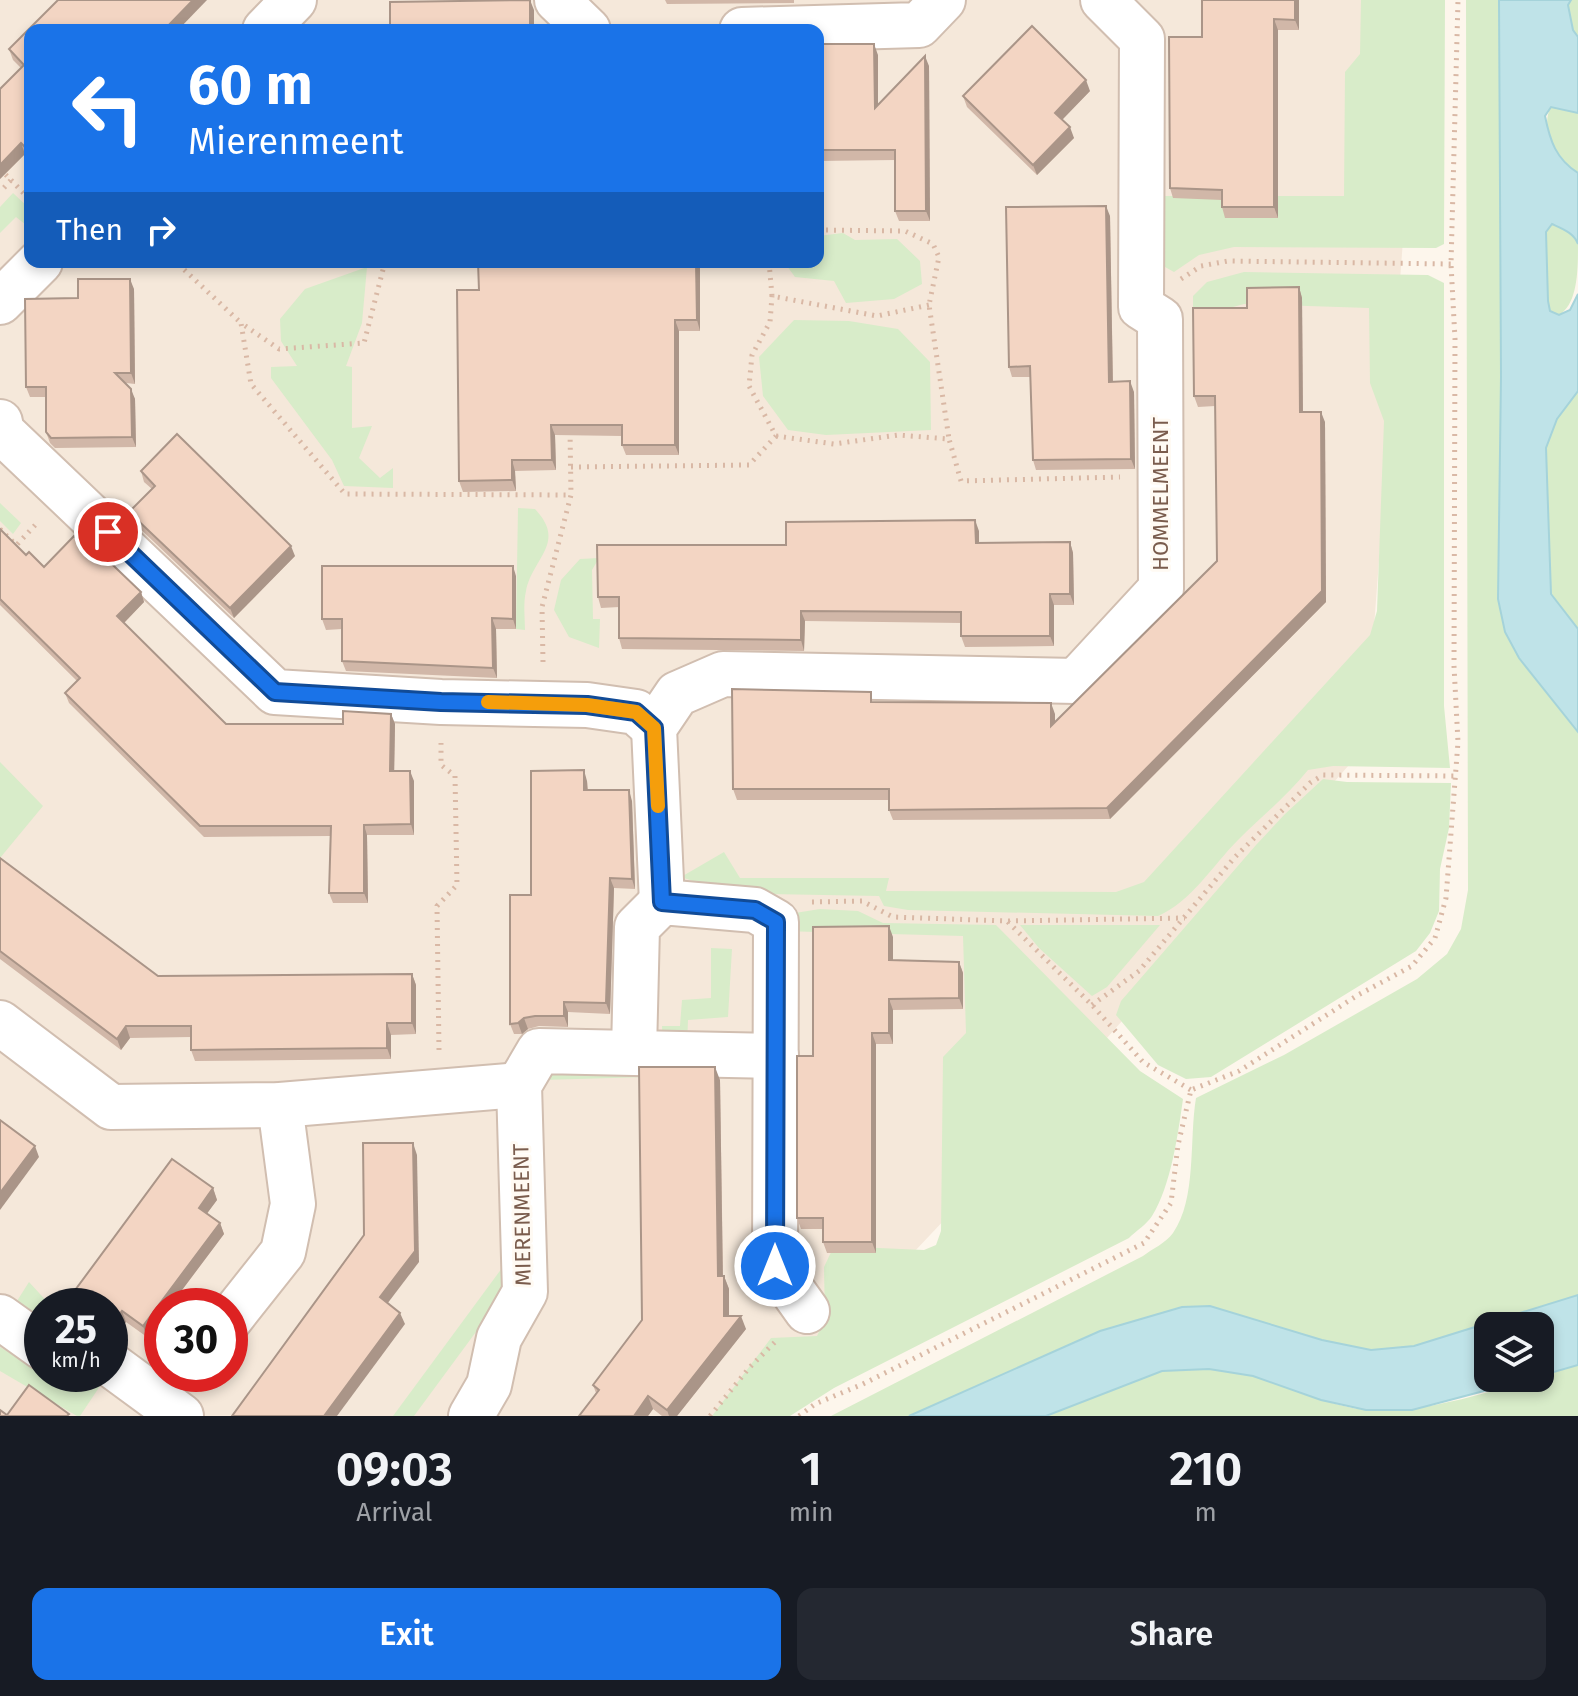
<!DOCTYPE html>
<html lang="en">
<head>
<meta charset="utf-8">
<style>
	:root { --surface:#171b24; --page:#242831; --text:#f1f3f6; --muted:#9ea1a6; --accent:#1a73e8 }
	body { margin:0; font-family:"Fira Sans",sans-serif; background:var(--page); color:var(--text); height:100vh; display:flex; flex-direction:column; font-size:30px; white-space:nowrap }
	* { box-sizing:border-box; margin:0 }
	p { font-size:26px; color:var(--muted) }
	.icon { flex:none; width:44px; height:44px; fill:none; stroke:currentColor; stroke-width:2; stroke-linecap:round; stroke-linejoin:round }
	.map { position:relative; height:1416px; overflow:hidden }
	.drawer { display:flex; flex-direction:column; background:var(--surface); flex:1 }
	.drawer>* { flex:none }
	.banner { position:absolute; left:24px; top:24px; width:800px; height:244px; border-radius:16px; box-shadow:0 4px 12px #0003; background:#1a73e8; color:#fff; overflow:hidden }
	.buttons { position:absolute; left:1474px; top:1312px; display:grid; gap:16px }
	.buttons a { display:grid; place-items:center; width:80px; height:80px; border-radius:16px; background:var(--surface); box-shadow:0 4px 12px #0003; font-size:40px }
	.speed { position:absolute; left:24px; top:1288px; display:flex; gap:16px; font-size:40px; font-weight:700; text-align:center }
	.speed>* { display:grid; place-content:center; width:104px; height:104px; border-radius:50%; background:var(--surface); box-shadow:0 4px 12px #0003; line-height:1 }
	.speed small { font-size:20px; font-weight:400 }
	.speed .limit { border:12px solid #d22; background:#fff; color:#111 }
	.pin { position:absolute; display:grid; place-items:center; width:68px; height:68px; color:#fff; margin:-34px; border:4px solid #fff; border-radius:50%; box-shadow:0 2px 8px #0007 }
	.me { position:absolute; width:88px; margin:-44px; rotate:0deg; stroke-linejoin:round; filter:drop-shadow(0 0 6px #0008) }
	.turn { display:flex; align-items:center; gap:28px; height:168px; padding:0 32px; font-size:36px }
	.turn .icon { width:104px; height:104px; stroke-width:2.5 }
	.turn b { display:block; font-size:56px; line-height:68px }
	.then { display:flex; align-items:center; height:76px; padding:0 32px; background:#0003; gap:16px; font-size:30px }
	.eta { display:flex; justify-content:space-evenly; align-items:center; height:136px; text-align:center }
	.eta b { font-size:48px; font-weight:600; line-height:56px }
	.primary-button { display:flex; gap:16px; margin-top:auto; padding:16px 32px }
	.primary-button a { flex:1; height:92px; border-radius:16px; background:var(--accent); color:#fff; font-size:32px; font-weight:600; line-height:92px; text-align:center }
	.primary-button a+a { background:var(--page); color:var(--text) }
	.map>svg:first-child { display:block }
	.residential { fill:#f5e8da; fill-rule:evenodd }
	.green { fill:#d8ecc9 }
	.water { fill:#bfe3e8; stroke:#a5d3da; stroke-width:2 }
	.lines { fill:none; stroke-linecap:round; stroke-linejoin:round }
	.minor-casing { stroke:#d1beb0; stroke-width:48 }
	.path { stroke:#d9b8a5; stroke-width:5; stroke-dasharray:2 6; stroke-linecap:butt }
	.minor { stroke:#fff; stroke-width:44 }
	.wall { fill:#d1b7a8 }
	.shaded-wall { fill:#aa9588 }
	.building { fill:#f3d5c3; stroke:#aa9588; stroke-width:2 }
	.route-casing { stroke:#114b97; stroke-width:20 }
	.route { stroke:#1a73e8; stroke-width:14 }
	.slow { stroke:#f59e0b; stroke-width:14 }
	.labels { text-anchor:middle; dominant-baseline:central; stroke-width:6; stroke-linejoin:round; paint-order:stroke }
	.street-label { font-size:22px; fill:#7a5c4d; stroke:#fffaf3 }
</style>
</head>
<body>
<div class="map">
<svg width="1578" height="1416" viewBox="0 0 1578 1416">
	<rect width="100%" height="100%" fill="#fdf6ec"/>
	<path class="residential" d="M 0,0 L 1421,0 L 1365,747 L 965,1198 L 759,1416 L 0,1416 ZM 30,30 L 818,30 L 818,262 L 30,262 ZM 42,1306 L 110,1306 L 110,1374 L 42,1374 ZM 162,1306 L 230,1306 L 230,1374 L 162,1374 Z"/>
	<g class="green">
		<polygon points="1361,0 1445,0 1444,244 1436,248 1234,247 1199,255 1174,272 1165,267 1160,258 1163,196 1344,196 1345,72 1360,54"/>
		<path d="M 1466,0 L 1499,0 L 1501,377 L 1498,599 L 1519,658 L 1578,732 L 1578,1295 L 1414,1346 L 1371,1350 L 1322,1340 L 1269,1324 L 1182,1307 L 1100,1331 L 909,1416 L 831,1416 L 1143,1256 C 1152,1249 1166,1243 1173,1233 C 1197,1199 1189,1139 1196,1098 L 1284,1055 L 1417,979 L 1447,954 L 1461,929 L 1468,890 Z"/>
		<polygon points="1571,0 1578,0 1578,37 1573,30 1568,5"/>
		<path d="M 1551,107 L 1578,113 L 1578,173 C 1573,170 1565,166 1562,162 C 1550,149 1542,122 1551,107 Z"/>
		<polygon points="13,193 30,209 30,228 16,217 0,233 0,207"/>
		<path d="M 1552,224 C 1563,229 1574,233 1578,244 C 1578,269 1578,304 1559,315 L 1550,311 L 1548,301 L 1546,232 Z"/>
		<polygon points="843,233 855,240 897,239 920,261 922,284 894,299 846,303 834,281 795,277 784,262 818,262 818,236"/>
		<polygon points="367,267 362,323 346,366 352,367 352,428 372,426 359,458 380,478 393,468 393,488 344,486 332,460 271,378 271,367 297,366 281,341 280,319 305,289"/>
		<path d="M 1244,272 L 1428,275 L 1444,283 L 1444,706 L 1450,768 L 1333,766 L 1308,770 C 1287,796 1261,817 1238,840 C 1212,866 1192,901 1158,916 L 908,910 L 884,906 L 879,896 L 768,894 L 752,901 L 681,877 L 724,852 L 740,878 L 889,878 L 886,891 L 1116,892 L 1144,882 L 1370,635 L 1377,611 L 1384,421 L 1370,383 L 1369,308 L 1244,304 L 1193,318 L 1193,296 L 1207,282 Z"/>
		<polygon points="794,320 849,321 898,329 930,362 931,430 826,435 788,430 763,396 759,357"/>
		<polygon points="1578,391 1578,629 1551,594 1546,448 1557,419"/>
		<polygon points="0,503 21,523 13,534 0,521"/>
		<path d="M 518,508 L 535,509 C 567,543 533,557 526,591 C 523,603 525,618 525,630 L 516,629 Z"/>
		<polygon points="599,558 592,570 593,619 600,619 599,648 569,637 554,610 561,580 580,559"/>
		<polygon points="0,762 43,806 0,858"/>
		<polygon points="1323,779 1347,782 1451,783 1449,828 1440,869 1439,911 1430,933 1416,951 1211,1077 1186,1079 1158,1065 1116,1015 1121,1001 1256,845 1285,814"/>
		<path d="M 820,909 L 858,911 L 883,923 L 996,925 L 1140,1071 L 1183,1099 C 1178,1134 1171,1186 1152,1216 C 1147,1224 1136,1231 1129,1238 L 834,1388 L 790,1416 L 712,1416 L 771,1338 L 817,1336 L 825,1319 L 824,1267 L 834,1246 L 924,1250 L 936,1245 L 941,1231 L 943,1057 L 966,1033 L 963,936 L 781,931 L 795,913 Z"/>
		<polygon points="1020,925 1160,925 1107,987 1092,996 1039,948"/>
		<polygon points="711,948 732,949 728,1017 688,1020 687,1046 663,1046 662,1026 680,1026 682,1000 711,998"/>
		<polygon points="556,1064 627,1065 647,1077 543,1080"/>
		<polygon points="516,1249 512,1283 414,1416 393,1416"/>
		<polygon points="29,1282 51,1306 42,1306 42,1319 17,1301"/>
		<polygon points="0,1347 50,1378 54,1374 108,1374 80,1416 77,1416 0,1371"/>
		<path d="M 1578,1365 L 1578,1416 L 1046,1416 C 1083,1401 1121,1382 1159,1371 C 1185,1364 1230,1370 1256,1377 C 1292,1388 1328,1406 1366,1410 C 1428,1416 1519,1382 1578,1365 Z"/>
	</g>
	<g class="water">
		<path d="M 1499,0 L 1571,0 L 1568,5 L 1573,30 L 1578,37 L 1578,113 L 1551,107 L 1545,116 C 1550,141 1556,159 1578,173 L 1578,244 C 1574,233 1563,229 1552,224 L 1546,232 L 1548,301 L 1550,311 L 1559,315 L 1570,310 L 1578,294 L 1578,391 L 1557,419 L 1546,448 L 1551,594 L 1578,629 L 1578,732 L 1519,658 L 1505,632 L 1498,599 L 1501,377 Z"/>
		<polygon points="1578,1295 1578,1365 1540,1376 1540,1326 1488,1326 1488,1378 1533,1378 1412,1410 1366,1410 1321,1400 1253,1376 1209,1369 1162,1371 1046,1416 909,1416 1100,1331 1182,1307 1210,1306 1322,1340 1371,1350 1414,1346"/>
	</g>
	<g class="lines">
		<g class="minor-casing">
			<g id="minor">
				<polyline points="557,0 588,30"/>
				<polyline points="265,30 294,0"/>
				<polyline points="742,30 919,25 943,0"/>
				<polyline points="0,302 40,262"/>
				<polyline points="0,422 1,431 275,692 441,702 587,705 636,712 654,728"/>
				<polyline points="662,902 654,728 677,694 723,674 1076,681 1161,589 1160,319 1141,307 1142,39 1103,0"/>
				<polyline points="0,1023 111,1107 280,1105 519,1085"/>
				<polyline points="634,1051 637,927 662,902 755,910 776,922 775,1266 807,1311"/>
				<polyline points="0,1317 42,1347"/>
				<polyline points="230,1319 283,1252 293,1204 280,1105"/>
				<polyline points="110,1364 181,1416"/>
				<polyline points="471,1416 489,1385 499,1338 525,1292 519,1085 539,1051 776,1056"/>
			</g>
		</g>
		<g class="path">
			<polyline points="0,169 11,180 0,192"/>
			<polyline points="11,180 30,200"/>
			<polyline points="818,230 905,231 933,244 939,257 929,305 949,439"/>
			<polyline points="163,262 177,263 241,323"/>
			<polyline points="385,262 364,343 279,349 241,323 251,384 345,494 571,495"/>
			<polyline points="769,262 772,296 877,316 929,305"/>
			<polyline points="1181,279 1201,266 1228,261 1451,264"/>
			<polyline points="776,436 834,444 898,435 949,439 961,481 1120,477"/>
			<polyline points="571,467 749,465 776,436 749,386 752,355 770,322 772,296"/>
			<polyline points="0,529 16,545"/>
			<polyline points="12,550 38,522"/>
			<polyline points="543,662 542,607 571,495 570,431"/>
			<polyline points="812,902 862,901 893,917 1007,921 1092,1005 1143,1062 1191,1090"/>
			<polyline points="1008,921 1185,918"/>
			<polyline points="1092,1005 1139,971 1235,857 1310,783 1323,775 1457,776"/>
			<polyline points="439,1050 437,906 457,885 455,776 441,765 441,743"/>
			<polyline points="710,1416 749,1368 778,1339"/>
			<polyline points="799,1416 815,1404 863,1384 1144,1243 1171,1203 1178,1145 1191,1090 1239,1071 1358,995 1412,966 1435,938 1446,898 1458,742 1454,666 1455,339 1451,264 1458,0"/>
		</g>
		<use href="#minor" class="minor"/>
	</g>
	<g class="wall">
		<polygon points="665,0 794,0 794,3 667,4"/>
		<polygon points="1299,0 1299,30 1278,30 1278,218 1225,218 1222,207 1222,200 1173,198 1170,188 1202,37"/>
		<polygon points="30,30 30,158 25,154 0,179 21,68 13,60 9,49"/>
		<polygon points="818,44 878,55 878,104 929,66 930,221 899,221 895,211 895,160 818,161"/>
		<polygon points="1090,91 1062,120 1074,138 1037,175 967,107 963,96"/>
		<polygon points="1110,216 1113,382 1134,392 1135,469 1036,470 1033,460 1030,377 1012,377 1009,367"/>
		<polygon points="478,262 700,262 700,331 679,331 679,455 626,455 622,445 622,436 555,435 556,470 515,471 516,491 463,492 459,481 479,290"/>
		<polygon points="1299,287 1302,298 1303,412 1325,422 1326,602 1110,819 893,820 889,810 889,800 737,800 733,789 875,702 1055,714 1055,723 1217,561 1215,406 1198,407 1194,396 1247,308"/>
		<polygon points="134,289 135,384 126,383 135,399 136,447 55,448 50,443 46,432 46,397 30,397 26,387 78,298"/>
		<polygon points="141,471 295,556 234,618 133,522 129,512 152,489 144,482"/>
		<polygon points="0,529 26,555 44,567 89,552 141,592 144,602 124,623 226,724 343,724 391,714 395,724 394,771 414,781 414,835 367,835 368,903 333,903 329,893 330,836 204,837 69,703 65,693 77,681 0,605"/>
		<polygon points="979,531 979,543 1070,542 1073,553 1074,605 1054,605 1054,646 965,647 961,636 961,623 805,621 804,651 622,649 619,638 619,607 601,608 598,597 786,545"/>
		<polygon points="516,576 516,629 496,629 497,678 346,671 342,661 342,629 326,630 322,619"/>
		<polygon points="587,781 588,790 632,801 635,889 614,888 610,1014 568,1012 568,1027 539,1026 528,1029 522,1034 514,1034 510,1024 531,895"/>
		<polygon points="0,858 158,976 412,974 416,985 416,1034 391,1035 391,1059 195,1061 191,1050 191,1037 130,1038 121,1050 0,959"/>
		<polygon points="893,937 893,960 959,962 963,973 963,1009 893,1010 893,1044 876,1044 876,1253 827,1253 823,1242 823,1229 801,1229 797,1218 813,1056"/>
		<polygon points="720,1080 723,1276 724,1276 729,1289 729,1316 746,1329 677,1416 662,1416 653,1409 648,1416 579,1416 596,1393 593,1385 642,1320"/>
		<polygon points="213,1188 217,1200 207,1213 220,1223 224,1234 170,1306 162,1306 162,1317 147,1337 126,1322 113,1339 110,1340 110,1306"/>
	</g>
	<g class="shaded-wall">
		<polygon points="193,0 207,0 178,30 164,30"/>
		<polygon points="530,0 534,10 534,30 530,30"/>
		<polygon points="1295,0 1299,0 1299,30 1295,20"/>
		<polygon points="1274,19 1278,30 1278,218 1274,207"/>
		<polygon points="874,44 878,55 878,118 875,108"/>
		<polygon points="925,56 929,66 930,221 926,211"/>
		<polygon points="1086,80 1090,91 1059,123 1055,113"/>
		<polygon points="1070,127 1074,138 1037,175 1033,165"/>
		<polygon points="21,143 25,154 0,179 0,165"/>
		<polygon points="1106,206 1110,216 1113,392 1109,382"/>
		<polygon points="696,262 700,262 700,331 697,320"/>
		<polygon points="130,279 134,289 135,384 131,373"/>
		<polygon points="1299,287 1302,298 1303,423 1300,412"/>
		<polygon points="675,320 679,331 679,455 675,445"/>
		<polygon points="1130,381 1134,392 1135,469 1131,459"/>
		<polygon points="131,389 135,399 136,447 132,437"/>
		<polygon points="1321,412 1325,422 1326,602 1110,819 1107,808"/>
		<polygon points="551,425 555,435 556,470 552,460"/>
		<polygon points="512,460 515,471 516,491 512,480"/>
		<polygon points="975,520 979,531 979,553 976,543"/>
		<polygon points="1070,542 1073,553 1074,605 1070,594"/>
		<polygon points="291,546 295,556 234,618 230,608"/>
		<polygon points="513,566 516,576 516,629 513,619"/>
		<polygon points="141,592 144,602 121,626 117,616"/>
		<polygon points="1050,594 1054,605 1054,646 1050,636"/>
		<polygon points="801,611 805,621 804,651 801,640"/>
		<polygon points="492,618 496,629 497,678 493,668"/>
		<polygon points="1051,703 1055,714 1055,737 1051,726"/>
		<polygon points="391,714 395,724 394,782 390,771"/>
		<polygon points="584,770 587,781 588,800 584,790"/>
		<polygon points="410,771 414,781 414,835 411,824"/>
		<polygon points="629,790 632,801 635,889 632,879"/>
		<polygon points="364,825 367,835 368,903 364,893"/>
		<polygon points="610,878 614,888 610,1014 606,1003"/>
		<polygon points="889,926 893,937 893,971 889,960"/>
		<polygon points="959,962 963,973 963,1009 959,998"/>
		<polygon points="412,974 416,985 416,1034 412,1023"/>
		<polygon points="889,999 893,1010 893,1044 889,1033"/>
		<polygon points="564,1002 568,1012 568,1027 564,1016"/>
		<polygon points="524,1018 528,1029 522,1034 518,1023"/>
		<polygon points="387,1023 391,1035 391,1059 387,1048"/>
		<polygon points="126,1026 130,1038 121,1050 117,1039"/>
		<polygon points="872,1033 876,1044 876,1253 872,1242"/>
		<polygon points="715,1067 720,1080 723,1289 718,1276"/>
		<polygon points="413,1143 417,1155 419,1262 384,1308 380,1297"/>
		<polygon points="35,1146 39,1157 0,1210 0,1193"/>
		<polygon points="213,1188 217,1200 203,1219 199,1208"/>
		<polygon points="220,1223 224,1234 170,1306 162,1306 162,1317 147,1337 143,1326"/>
		<polygon points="724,1276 729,1289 729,1328 724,1316"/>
		<polygon points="122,1311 126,1322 113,1339 110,1327"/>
		<polygon points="400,1313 405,1324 337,1416 324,1416"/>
		<polygon points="741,1316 746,1329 677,1416 669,1416 667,1410"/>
		<polygon points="648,1396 653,1409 648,1416 634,1416"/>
	</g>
	<g class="building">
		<polygon points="58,0 193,0 164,30 30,30 30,152 21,143 0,165 0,89 24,65 9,49"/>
		<polygon points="530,0 530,30 390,30 390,2"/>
		<polygon points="1202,0 1295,0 1295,20 1274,19 1274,207 1222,207 1222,190 1170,188 1169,37 1202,37"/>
		<polygon points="1032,26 1086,80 1055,113 1070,127 1033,165 963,96"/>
		<polygon points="818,44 874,44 875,108 925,56 926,211 895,211 895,150 818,150"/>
		<polygon points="1106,206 1109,382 1130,381 1131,459 1033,460 1030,366 1009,367 1006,207"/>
		<polygon points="478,262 696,262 697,320 675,320 675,445 622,445 622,425 551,425 552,460 512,460 512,480 459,481 457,290 479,290"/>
		<polygon points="78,279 130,279 131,373 115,373 131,389 132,437 51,438 46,432 46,387 26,387 25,299 78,298"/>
		<polygon points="1299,287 1300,412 1321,412 1322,591 1107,808 889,810 889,789 733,789 732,689 871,692 871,702 1051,703 1051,726 1217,561 1215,396 1194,396 1193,308 1247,308 1247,288"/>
		<polygon points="177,434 291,546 230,608 129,512 155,486 141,471"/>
		<polygon points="975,520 976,543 1070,542 1070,594 1050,594 1050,636 961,636 961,612 801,611 801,640 619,638 619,597 598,597 597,545 786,545 786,522"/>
		<polygon points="0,529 26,555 29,552 44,567 74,536 89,552 94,547 141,592 117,616 226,724 343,724 343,711 391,714 390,771 410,771 411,824 364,825 364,893 329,893 331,826 200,826 65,693 80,678 0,599"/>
		<polygon points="322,566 513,566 513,619 492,618 493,668 342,661 342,619 322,619"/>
		<polygon points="584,770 584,790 629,790 632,879 610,878 606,1003 564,1002 564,1016 535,1016 524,1018 518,1023 510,1024 510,895 531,895 531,771"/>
		<polygon points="0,858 158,976 412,974 412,1023 387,1023 387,1048 191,1050 191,1026 126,1026 117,1039 0,951"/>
		<polygon points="889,926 889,960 959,962 959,998 889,999 889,1033 872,1033 872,1242 823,1242 823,1218 797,1218 797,1056 813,1056 813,927"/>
		<polygon points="639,1067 715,1067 718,1276 724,1276 724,1316 741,1316 667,1410 648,1396 634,1416 579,1416 599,1390 593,1385 642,1320"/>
		<polygon points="0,1120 35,1146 0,1193"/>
		<polygon points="363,1143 413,1143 415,1251 380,1297 400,1313 324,1416 232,1416 364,1235"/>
		<polygon points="172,1159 213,1188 199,1208 220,1223 143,1326 122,1311 110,1327 110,1306 74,1306 67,1301"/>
		<polygon points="29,1385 69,1414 67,1416 0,1416 0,1410 7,1415"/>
	</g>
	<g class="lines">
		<g class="route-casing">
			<polyline id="route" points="108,532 275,692 441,702 587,705 636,712 654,728 662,902 755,910 776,922 775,1266"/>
		</g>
		<use href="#route" class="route"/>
		<polyline class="slow" points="488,702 587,705 636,712 654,728 658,806"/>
	</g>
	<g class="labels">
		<g class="street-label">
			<text transform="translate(1160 494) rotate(-90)">HOMMELMEENT</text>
			<text transform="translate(522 1215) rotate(-91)">MIERENMEENT</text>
		</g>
	</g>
</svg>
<div class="buttons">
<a><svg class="icon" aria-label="layers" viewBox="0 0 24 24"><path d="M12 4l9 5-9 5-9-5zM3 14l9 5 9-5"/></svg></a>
</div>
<div class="speed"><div>25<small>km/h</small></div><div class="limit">30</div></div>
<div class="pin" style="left:108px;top:532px;background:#d93025"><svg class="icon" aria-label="arrive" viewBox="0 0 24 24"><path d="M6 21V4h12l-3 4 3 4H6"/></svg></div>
<svg class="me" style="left:775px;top:1266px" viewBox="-20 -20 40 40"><circle r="17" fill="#1a73e8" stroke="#fff" stroke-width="3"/><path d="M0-11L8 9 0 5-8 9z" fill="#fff"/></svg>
<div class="banner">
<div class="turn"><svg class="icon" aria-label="left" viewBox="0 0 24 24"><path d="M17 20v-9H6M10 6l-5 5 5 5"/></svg><div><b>60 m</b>Mierenmeent</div></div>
<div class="then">Then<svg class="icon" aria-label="right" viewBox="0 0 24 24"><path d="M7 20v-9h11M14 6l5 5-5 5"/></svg></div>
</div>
</div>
<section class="drawer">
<div class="eta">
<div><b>09:03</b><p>Arrival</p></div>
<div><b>1</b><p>min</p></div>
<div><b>210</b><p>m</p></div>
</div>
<div class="primary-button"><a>Exit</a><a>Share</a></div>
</section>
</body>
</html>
